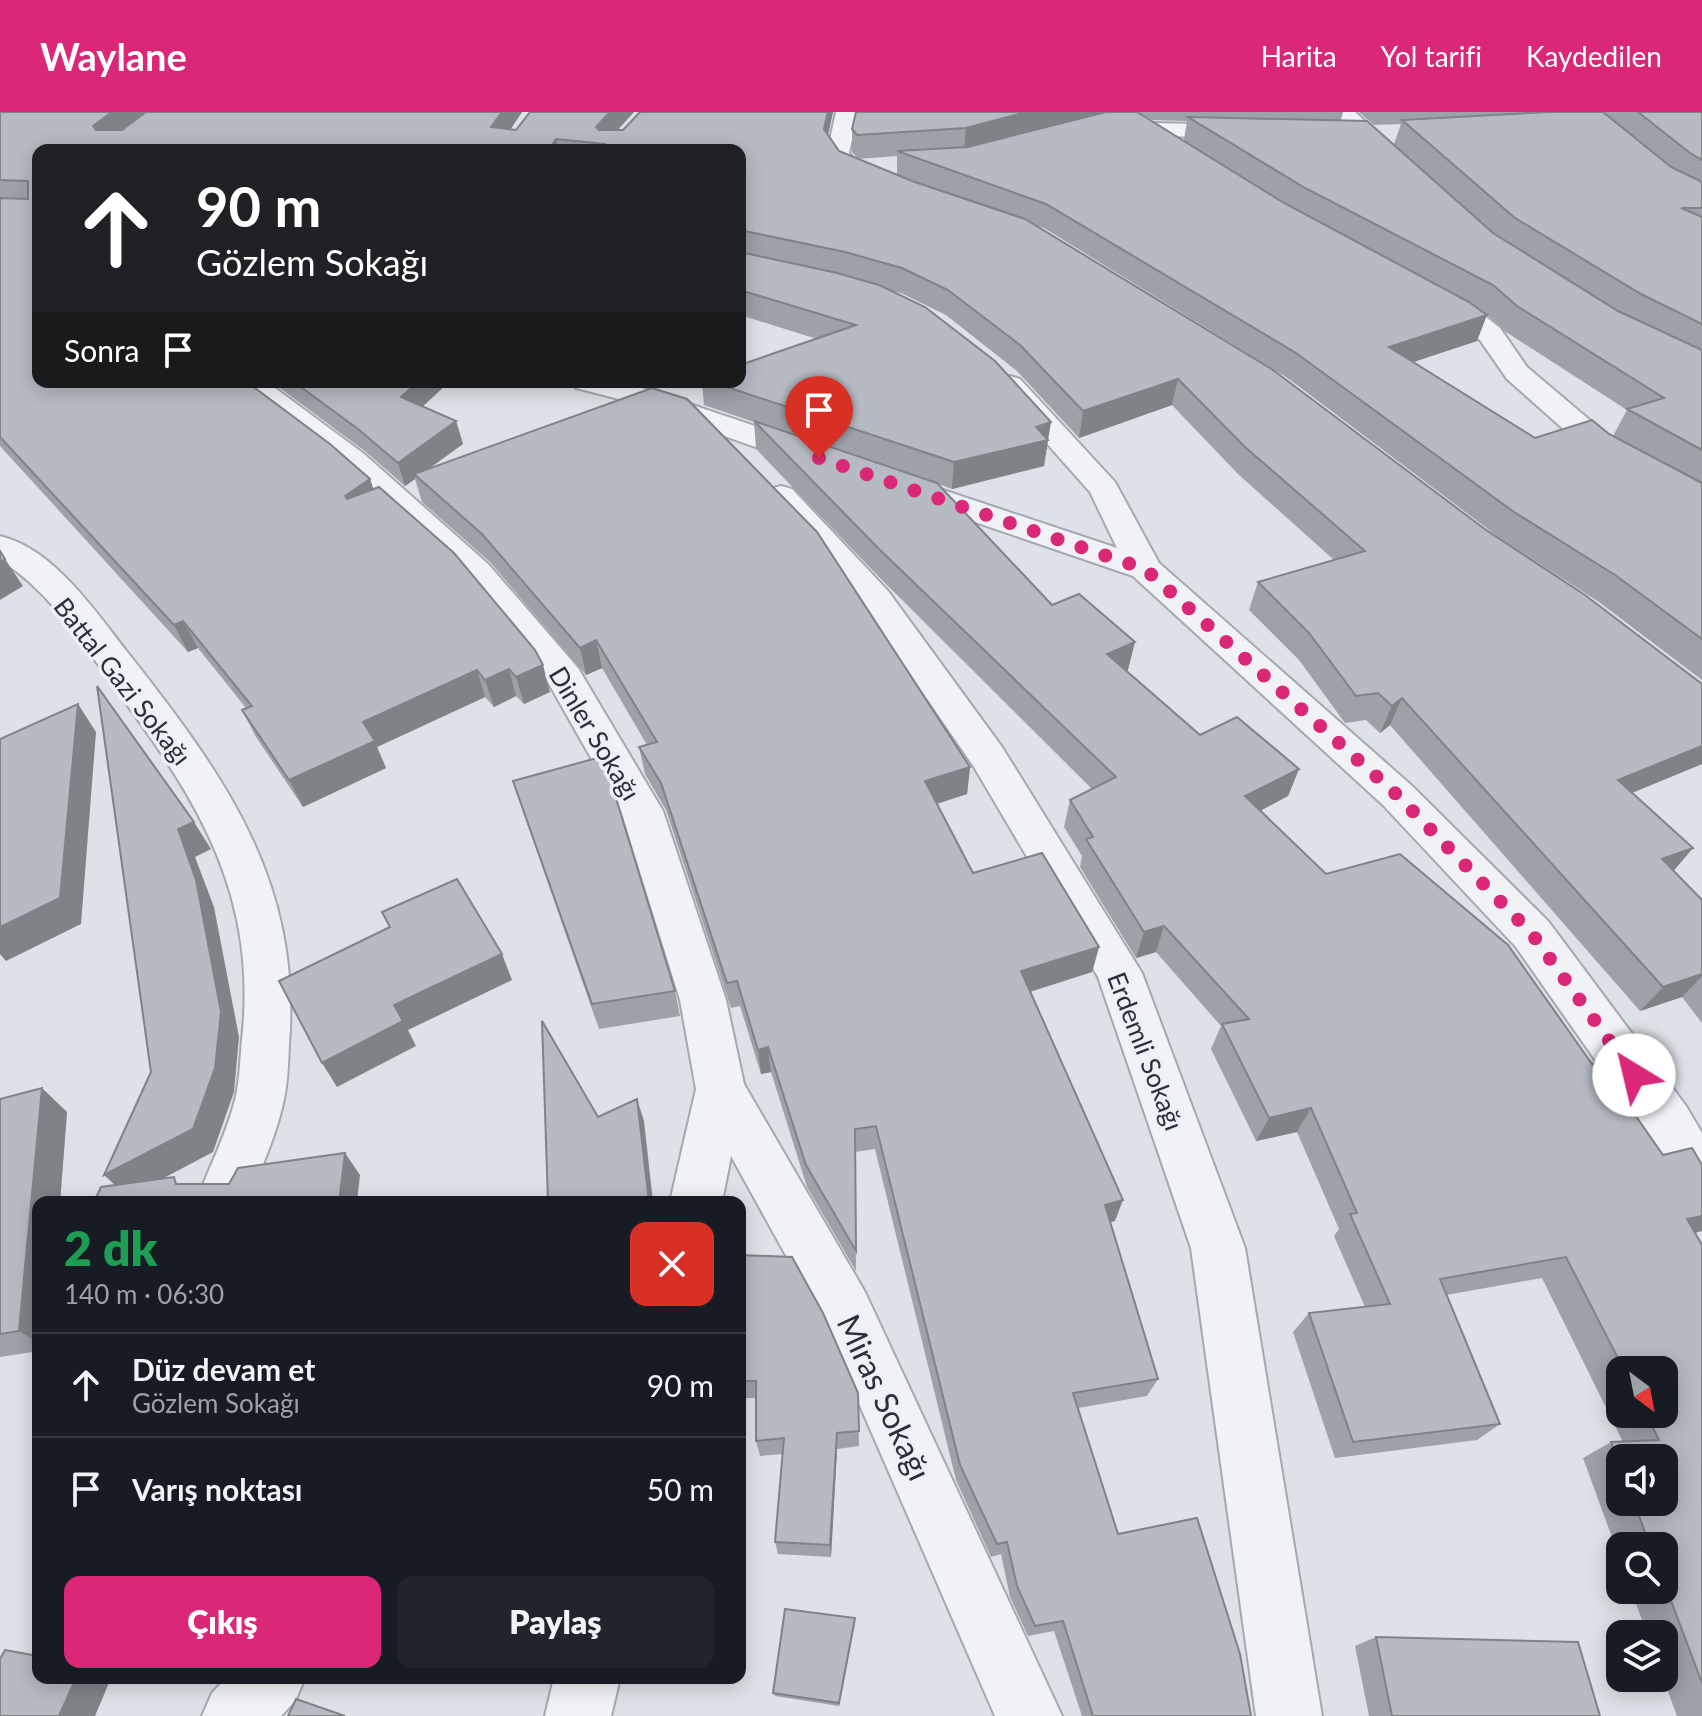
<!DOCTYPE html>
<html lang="tr">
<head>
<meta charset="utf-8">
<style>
	:root { --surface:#171b24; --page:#20242c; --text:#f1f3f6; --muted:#9ea1a6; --line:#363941; --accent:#db2777 }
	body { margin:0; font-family:Lato,sans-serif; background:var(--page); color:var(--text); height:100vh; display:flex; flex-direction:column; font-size:30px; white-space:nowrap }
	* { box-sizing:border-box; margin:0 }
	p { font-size:26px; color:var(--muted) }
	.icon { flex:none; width:44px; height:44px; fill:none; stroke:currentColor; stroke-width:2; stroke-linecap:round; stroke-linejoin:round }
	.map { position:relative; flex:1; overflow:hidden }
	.panel { position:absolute; left:32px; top:1084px; width:714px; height:488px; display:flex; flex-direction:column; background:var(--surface); border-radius:16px; box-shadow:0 4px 20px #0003 }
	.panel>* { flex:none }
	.top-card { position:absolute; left:32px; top:32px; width:714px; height:244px; border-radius:16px; box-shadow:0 4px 20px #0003; background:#202124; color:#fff; overflow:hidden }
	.needle { width:52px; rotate:148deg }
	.fabs { position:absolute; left:1606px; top:1244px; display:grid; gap:16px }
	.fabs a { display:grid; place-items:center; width:72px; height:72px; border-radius:16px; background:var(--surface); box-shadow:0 4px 20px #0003; font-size:40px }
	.pin { position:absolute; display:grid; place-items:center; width:68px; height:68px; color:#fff; margin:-82px -34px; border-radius:50% 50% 50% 0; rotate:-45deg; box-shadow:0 0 8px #0007 }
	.pin .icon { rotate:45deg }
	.me { position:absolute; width:88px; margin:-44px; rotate:324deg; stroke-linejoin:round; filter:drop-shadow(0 0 6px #0008) }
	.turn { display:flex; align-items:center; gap:28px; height:168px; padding:0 32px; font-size:36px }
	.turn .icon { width:104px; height:104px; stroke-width:2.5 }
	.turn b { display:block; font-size:56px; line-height:68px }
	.then { display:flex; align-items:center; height:76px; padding:0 32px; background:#0003; gap:16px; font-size:30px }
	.round { display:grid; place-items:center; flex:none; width:84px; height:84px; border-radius:16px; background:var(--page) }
	.summary { display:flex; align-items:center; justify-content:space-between; height:136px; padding:0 32px }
	h1 { font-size:48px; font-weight:800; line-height:60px; color:#1e9e55 }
	.button { display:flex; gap:16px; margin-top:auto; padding:16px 32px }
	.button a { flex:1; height:92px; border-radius:16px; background:var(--accent); color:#fff; font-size:32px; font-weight:800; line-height:92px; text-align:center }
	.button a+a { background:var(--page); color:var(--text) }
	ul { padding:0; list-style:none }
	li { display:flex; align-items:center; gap:24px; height:104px; padding:0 32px; border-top:2px solid var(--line) }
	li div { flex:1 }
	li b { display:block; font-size:30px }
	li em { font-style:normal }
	header { display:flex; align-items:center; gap:48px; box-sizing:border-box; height:112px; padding:0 40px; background:var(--accent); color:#fff }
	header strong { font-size:38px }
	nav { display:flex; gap:44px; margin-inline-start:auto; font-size:28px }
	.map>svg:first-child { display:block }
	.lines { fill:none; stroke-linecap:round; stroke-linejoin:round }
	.minor-casing { stroke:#a4a8b0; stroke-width:4 }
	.minor { fill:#f0f2f5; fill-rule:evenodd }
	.wall { fill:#9da1a8; fill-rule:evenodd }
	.shaded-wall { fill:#7f8388 }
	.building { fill:#b6bbc3; stroke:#7f8388; stroke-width:2 }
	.route { stroke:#db2777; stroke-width:14; stroke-dasharray:0 25.2 }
	.labels { text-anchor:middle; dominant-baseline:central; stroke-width:7; stroke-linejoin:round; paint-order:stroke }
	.street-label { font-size:26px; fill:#28303c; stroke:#edf0f4 }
	.near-street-label { font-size:32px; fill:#28303c; stroke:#edf0f4 }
</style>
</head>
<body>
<header>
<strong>Waylane</strong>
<nav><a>Harita</a><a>Yol tarifi</a><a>Kaydedilen</a></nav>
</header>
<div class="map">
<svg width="1702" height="1604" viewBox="0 0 1702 1604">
	<rect width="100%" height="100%" fill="#dee1e7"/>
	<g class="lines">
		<g class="minor-casing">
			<g id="minor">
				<path d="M 836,0 L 858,0 L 849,41 L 856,50 L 893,65 L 897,70 L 893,75 C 868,81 840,60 827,41 Z"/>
				<polygon points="1331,0 1355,0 1408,49 1405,54 1389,54"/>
				<polygon points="1151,11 1247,13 1258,20 1247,27 1143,23 1140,18 1143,13"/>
				<polygon points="1430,176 1481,201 1500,216 1527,255 1618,332 1702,377 1702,400 1691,397 1596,346 1507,267 1480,228 1461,213 1421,190 1417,184 1421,178"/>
				<polygon points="1010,264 1020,267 1115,370 1159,451 1411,673 1548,809 1686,994 1702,1021 1702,1092 1684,1085 1650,1026 1516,835 1383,693 1133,464 893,382 888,375 893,368 904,365 1117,436 1090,380 995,273 1000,267"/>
				<polygon points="235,270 267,270 364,342 488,452 578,556 663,699 726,888 744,972 865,1180 1062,1604 995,1604 827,1218 731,1044 722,1090 670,1090 696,977 680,888 621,699 544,563 464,466 342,356 257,292"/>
				<polygon points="571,270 621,270 639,275 823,337 828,344 823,351 812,353 801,351 619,287 576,276"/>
				<polygon points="781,374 792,377 888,479 1002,635 1142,861 1245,1136 1322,1604 1256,1604 1191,1136 1098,865 974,655 864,495 765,384 770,377"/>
				<path d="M 0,424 C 54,437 95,499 128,541 C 224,663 302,769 289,933 C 288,951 288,969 284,987 C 277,1022 261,1056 248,1090 L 196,1090 C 209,1056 226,1023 235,988 C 240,968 240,948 242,928 C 258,784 199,690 117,579 C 84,533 49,478 0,448 Z"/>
				<polygon points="226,1566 305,1566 295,1589 281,1604 202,1604 212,1581"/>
				<polygon points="554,1566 620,1566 611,1604 545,1604"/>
			</g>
		</g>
		<use href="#minor" class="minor"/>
	</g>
	<g class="wall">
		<path d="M 0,0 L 522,0 L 511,17 L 516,18 L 634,0 L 618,18 L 623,18 L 640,0 L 833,0 L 828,23 L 839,39 L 857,46 L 852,40 L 852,17 L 856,0 L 1184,28 L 1187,9 L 1152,8 L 1138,0 L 1343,0 L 1341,8 L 1495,122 L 1394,32 L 1401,12 L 1374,13 L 1359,0 L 1702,0 L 1702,568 L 1599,490 L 1501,427 L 1289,267 L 1044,116 L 1037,114 L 1702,652 L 1632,681 L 1674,759 L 1702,788 L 1702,911 L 1682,885 L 1640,899 L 1390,613 L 1380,621 L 1366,608 L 1345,611 L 1299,548 L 1249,498 L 1258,470 L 1334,448 L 1238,362 L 1172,293 L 1079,326 L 1017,259 L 946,203 L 901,181 L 888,178 L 1048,337 L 1046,337 L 1044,354 L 952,377 L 938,372 L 1052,493 L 1128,558 L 1127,559 L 1200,623 L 1299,657 L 1288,684 L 1260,699 L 1326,762 L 1592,952 L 1663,1043 L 1702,1053 L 1702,1119 L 1695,1121 L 1702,1133 L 1702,1604 L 1677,1604 L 1663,1566 L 1664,1566 L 1664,1522 L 1647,1522 L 1631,1478 L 1664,1478 L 1664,1434 L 1620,1434 L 1620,1447 L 1583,1346 L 1611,1330 L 1623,1330 L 1542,1166 L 1446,1183 L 1500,1312 L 1477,1328 L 1335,1346 L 1293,1220 L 1309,1201 L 1365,1195 L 1334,1124 L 1339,1117 L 1297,1020 L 1256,1029 L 1211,937 L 1221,914 L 1156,840 L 1136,846 L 1080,755 L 1082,744 L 1064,715 L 1070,688 L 1092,677 L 879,465 L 756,337 L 754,310 L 704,293 L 702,270 L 740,270 L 817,227 L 740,203 L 740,38 L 38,38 L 38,270 L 370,367 L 373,377 L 550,580 L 524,592 L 516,584 L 494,595 L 485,585 L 377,635 L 386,656 L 303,695 L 256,625 L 242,598 L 246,596 L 198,536 L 188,540 L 0,334 ZM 897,44 L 897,62 L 858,47 ZM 1476,195 L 1482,198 L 1506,220 L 1627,298 L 1613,324 L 1609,322 L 1535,326 L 1413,250 L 1477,229 ZM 1620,1258 L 1664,1258 L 1664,1302 L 1620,1302 ZM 1620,1346 L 1664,1390 L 1620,1390 Z"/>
		<polygon points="278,270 449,270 422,295 456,309 463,332 430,356 970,655 967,682 937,692 973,761 1099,835 1092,860 1030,880 1115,1109 1110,1110 1158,1267 1147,1284 1078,1296 1118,1422 1251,1604 1082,1604 1054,1519 1028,1524 1010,1485 1001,1442 991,1445 956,1368 875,1037 855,1040 856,1159 807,1075 771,960 761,962 740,894 731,896 666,698 645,662 639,635 647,633 602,556 586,563 490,450 422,390 415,367 405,374 366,340 280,276"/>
		<polygon points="513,669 675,879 680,904 599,917 522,697"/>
		<polygon points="0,987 67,1000 60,1090 38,1090 38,1239 0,1245"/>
		<polygon points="740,1143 858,1281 859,1334 837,1337 831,1445 778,1442 775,1430 783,1342 760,1344 756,1329 756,1286 740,1286"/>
		<polygon points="855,1506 839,1594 775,1584 773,1581"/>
		<polygon points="1376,1525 1600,1604 1369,1604 1355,1534"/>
	</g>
	<g class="shaded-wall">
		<polygon points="112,0 151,0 103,38 93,14"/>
		<polygon points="502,0 522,0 496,38 491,15"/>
		<polygon points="610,0 634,0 604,32 596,15"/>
		<polygon points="828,0 833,0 824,40 824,17"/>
		<polygon points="1027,0 1106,0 964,39 966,16"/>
		<polygon points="556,27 558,38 549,38"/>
		<polygon points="1487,203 1477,229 1380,261 1389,235"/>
		<polygon points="1178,267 1172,293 1079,326 1083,299"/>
		<polygon points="418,270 449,270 408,308 401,285"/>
		<polygon points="456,309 463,332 417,365 414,362 415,367 405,374 398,351"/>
		<polygon points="1051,310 1044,354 952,377 954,350"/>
		<polygon points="370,367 379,394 355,411 345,384"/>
		<polygon points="5,447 23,474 0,488 0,450"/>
		<polygon points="183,509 198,536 188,540 174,513"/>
		<polygon points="596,528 602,556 586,563 580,536"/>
		<polygon points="1135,530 1128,558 1102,570 1107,542"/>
		<polygon points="543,553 550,580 524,592 516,565"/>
		<polygon points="509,557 516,584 494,595 485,568"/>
		<polygon points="477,558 485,585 377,635 386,656 303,695 289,668 363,610"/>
		<polygon points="1402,586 1390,613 1380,621 1392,594"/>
		<polygon points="78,592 96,620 81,812 6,849 0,842 0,815"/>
		<polygon points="1702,634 1702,652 1600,694 1618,668"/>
		<polygon points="970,655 967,682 923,696 925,669"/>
		<polygon points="1299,657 1288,684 1235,712 1245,684"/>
		<polygon points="194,710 211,737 195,745 214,795 239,925 234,980 213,1040 128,1085 104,1063 221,900 178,717"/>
		<polygon points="1693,736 1671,762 1662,747"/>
		<polygon points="1164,814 1156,840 1136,846 1144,820"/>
		<polygon points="1099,835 1092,860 1016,884 1021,859"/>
		<polygon points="502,842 512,868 408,918 416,934 337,975 322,951 394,893"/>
		<polygon points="1702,862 1702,864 1682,885 1640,899 1663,875"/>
		<polygon points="768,935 771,960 761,962 758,938"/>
		<polygon points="42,976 67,1000 60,1090 38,1090 38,1231 19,1219"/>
		<polygon points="637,987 644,1009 653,1090 649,1090"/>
		<polygon points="1311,996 1297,1020 1256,1029 1269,1006"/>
		<polygon points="345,1041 360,1063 357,1090 339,1090"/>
		<polygon points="1123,1088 1115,1109 1097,1114 1105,1093"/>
		<polygon points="1702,1104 1702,1119 1660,1129 1687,1107"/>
		<polygon points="837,1321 837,1337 831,1445 830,1433"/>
		<polygon points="855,1506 855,1511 839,1594 839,1591"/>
		<polygon points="76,1566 111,1566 95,1604 59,1604"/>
	</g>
	<g class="building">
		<polygon points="0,0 112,0 93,14 96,18 122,18 146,0 502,0 491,15 516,18 530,0 610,0 596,15 599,18 623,18 640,0 828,0 824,17 839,39 912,69 1025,107 1273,258 1486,418 1585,483 1702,572 1702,634 1618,668 1693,736 1662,747 1702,788 1702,862 1663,875 1402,586 1392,594 1378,581 1356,584 1309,521 1258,470 1365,439 1245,335 1178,267 1083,299 1020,233 948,178 902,156 845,140 740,118 740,38 614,38 605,32 556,27 549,38 38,38 38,270 247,270 330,332 370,367 345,384 347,387 379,375 454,441 535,538 543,553 516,565 509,557 485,568 477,558 363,610 375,629 289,668 242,598 252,594 183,509 174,513 0,325 0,86 28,87 28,69 0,68"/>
		<polygon points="856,0 1027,0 966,16 857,23 852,17"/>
		<polygon points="1106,0 1137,0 1284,91 1469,190 1487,203 1389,235 1535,326 1592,308 1609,322 1702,371 1702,527 1615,463 1514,400 1296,241 1046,92 897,39 968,35"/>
		<polygon points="1548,0 1603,0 1671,55 1702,70 1702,96 1681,96 1702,105 1702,212 1641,182 1515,106 1402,8"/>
		<polygon points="1638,0 1702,0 1702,48 1690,41"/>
		<polygon points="1188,5 1367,9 1493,121 1618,199 1702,238 1702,338 1627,297 1664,286 1517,194 1493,173 1305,76"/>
		<polygon points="740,140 837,161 879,173 925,195 995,249 1051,310 1036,315 1048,328 954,350 712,270 740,270 740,253 856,213 740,178"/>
		<polygon points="294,270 418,270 401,285 456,309 398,351 358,317"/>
		<polygon points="652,276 687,287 817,420 970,655 925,669 973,761 1042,741 1099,835 1021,859 1123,1088 1105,1093 1158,1267 1073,1281 1118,1422 1197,1406 1240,1542 1251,1604 1093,1604 1063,1509 1035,1514 1017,1474 1007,1430 997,1432 960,1353 876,1014 855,1017 856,1139 806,1053 768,935 758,938 737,869 727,871 661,671 639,635 657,630 596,528 580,536 482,422 414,362"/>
		<polygon points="754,309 937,371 1052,493 1079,482 1135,530 1107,542 1200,623 1237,605 1299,657 1245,684 1326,762 1400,742 1508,833 1592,952 1599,951 1663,1043 1692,1036 1702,1053 1702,1104 1687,1107 1702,1133 1702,1571 1664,1470 1664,1434 1650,1434 1634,1390 1664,1390 1664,1346 1620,1346 1620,1354 1611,1330 1659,1328 1646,1302 1664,1302 1664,1258 1624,1258 1566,1145 1440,1167 1500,1312 1353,1330 1309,1201 1390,1192 1350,1102 1357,1101 1311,996 1269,1006 1222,912 1249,907 1164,814 1144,820 1086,727 1093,725 1070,688 1116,665 879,437"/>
		<polygon points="0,439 5,447 0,450"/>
		<polygon points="97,574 194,710 178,717 196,768 221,900 215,956 193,1017 104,1063 151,960"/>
		<polygon points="78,592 60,786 0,815 0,627"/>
		<polygon points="597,646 612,673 675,879 592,892 513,669"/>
		<polygon points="457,767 502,842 394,893 403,909 322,951 279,869 390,815 382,800"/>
		<polygon points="542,909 598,1005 637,987 649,1090 548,1090"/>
		<polygon points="42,976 19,1219 0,1222 0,987"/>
		<polygon points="345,1041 339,1090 94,1090 101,1075 174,1065 176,1072 229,1072 238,1056"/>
		<polygon points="740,1143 792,1145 823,1201 858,1281 859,1319 837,1321 830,1433 775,1430 784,1326 756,1329 756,1269 740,1269"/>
		<polygon points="785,1497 855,1506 839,1591 773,1581"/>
		<polygon points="1376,1525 1578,1530 1600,1604 1392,1604"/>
		<polygon points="5,1538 38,1544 38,1566 76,1566 59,1604 0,1604 0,1547"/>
		<polygon points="296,1587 345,1604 288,1604"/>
	</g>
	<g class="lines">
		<polyline class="route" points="819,346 1145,457 1397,683 1532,822 1634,963"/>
	</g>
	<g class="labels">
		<g class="street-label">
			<text transform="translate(123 569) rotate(52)">Battal Gazi Sokağı</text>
			<text transform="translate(595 621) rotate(59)">Dinler Sokağı</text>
			<text transform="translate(1146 939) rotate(69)">Erdemli Sokağı</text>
		</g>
		<g class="near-street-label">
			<text transform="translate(885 1285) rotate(65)">Miras Sokağı</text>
		</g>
	</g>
</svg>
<div class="fabs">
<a><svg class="needle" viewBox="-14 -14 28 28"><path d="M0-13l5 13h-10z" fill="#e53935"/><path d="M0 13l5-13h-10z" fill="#9ea1a6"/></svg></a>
<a><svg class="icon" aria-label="sound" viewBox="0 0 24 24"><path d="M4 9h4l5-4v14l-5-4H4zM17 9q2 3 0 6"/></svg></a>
<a><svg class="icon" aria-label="search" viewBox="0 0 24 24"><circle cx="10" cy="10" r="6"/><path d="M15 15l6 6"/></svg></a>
<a><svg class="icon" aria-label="layers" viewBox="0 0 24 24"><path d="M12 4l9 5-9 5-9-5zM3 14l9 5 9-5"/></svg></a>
</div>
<div class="pin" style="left:819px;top:346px;background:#d93025"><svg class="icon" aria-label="arrive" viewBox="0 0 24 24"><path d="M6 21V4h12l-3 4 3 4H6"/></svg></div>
<svg class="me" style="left:1634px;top:963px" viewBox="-20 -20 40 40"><circle r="19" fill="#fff"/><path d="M0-13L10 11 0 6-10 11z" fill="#db2777"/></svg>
<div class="top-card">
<div class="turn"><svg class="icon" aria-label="ahead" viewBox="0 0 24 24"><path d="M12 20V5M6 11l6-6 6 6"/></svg><div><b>90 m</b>Gözlem Sokağı</div></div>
<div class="then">Sonra<svg class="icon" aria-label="arrive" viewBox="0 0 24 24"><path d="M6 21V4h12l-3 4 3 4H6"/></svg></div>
</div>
<section class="panel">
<div class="summary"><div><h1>2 dk</h1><p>140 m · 06:30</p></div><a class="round" style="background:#d93025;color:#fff"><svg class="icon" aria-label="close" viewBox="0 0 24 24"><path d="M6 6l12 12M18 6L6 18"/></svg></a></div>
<ul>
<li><svg class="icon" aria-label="ahead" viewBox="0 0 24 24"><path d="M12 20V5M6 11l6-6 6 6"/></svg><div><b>Düz devam et</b><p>Gözlem Sokağı</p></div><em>90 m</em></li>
<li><svg class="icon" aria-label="arrive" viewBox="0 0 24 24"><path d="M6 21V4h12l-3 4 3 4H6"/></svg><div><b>Varış noktası</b></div><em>50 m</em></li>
</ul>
<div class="button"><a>Çıkış</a><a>Paylaş</a></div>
</section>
</div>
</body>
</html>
